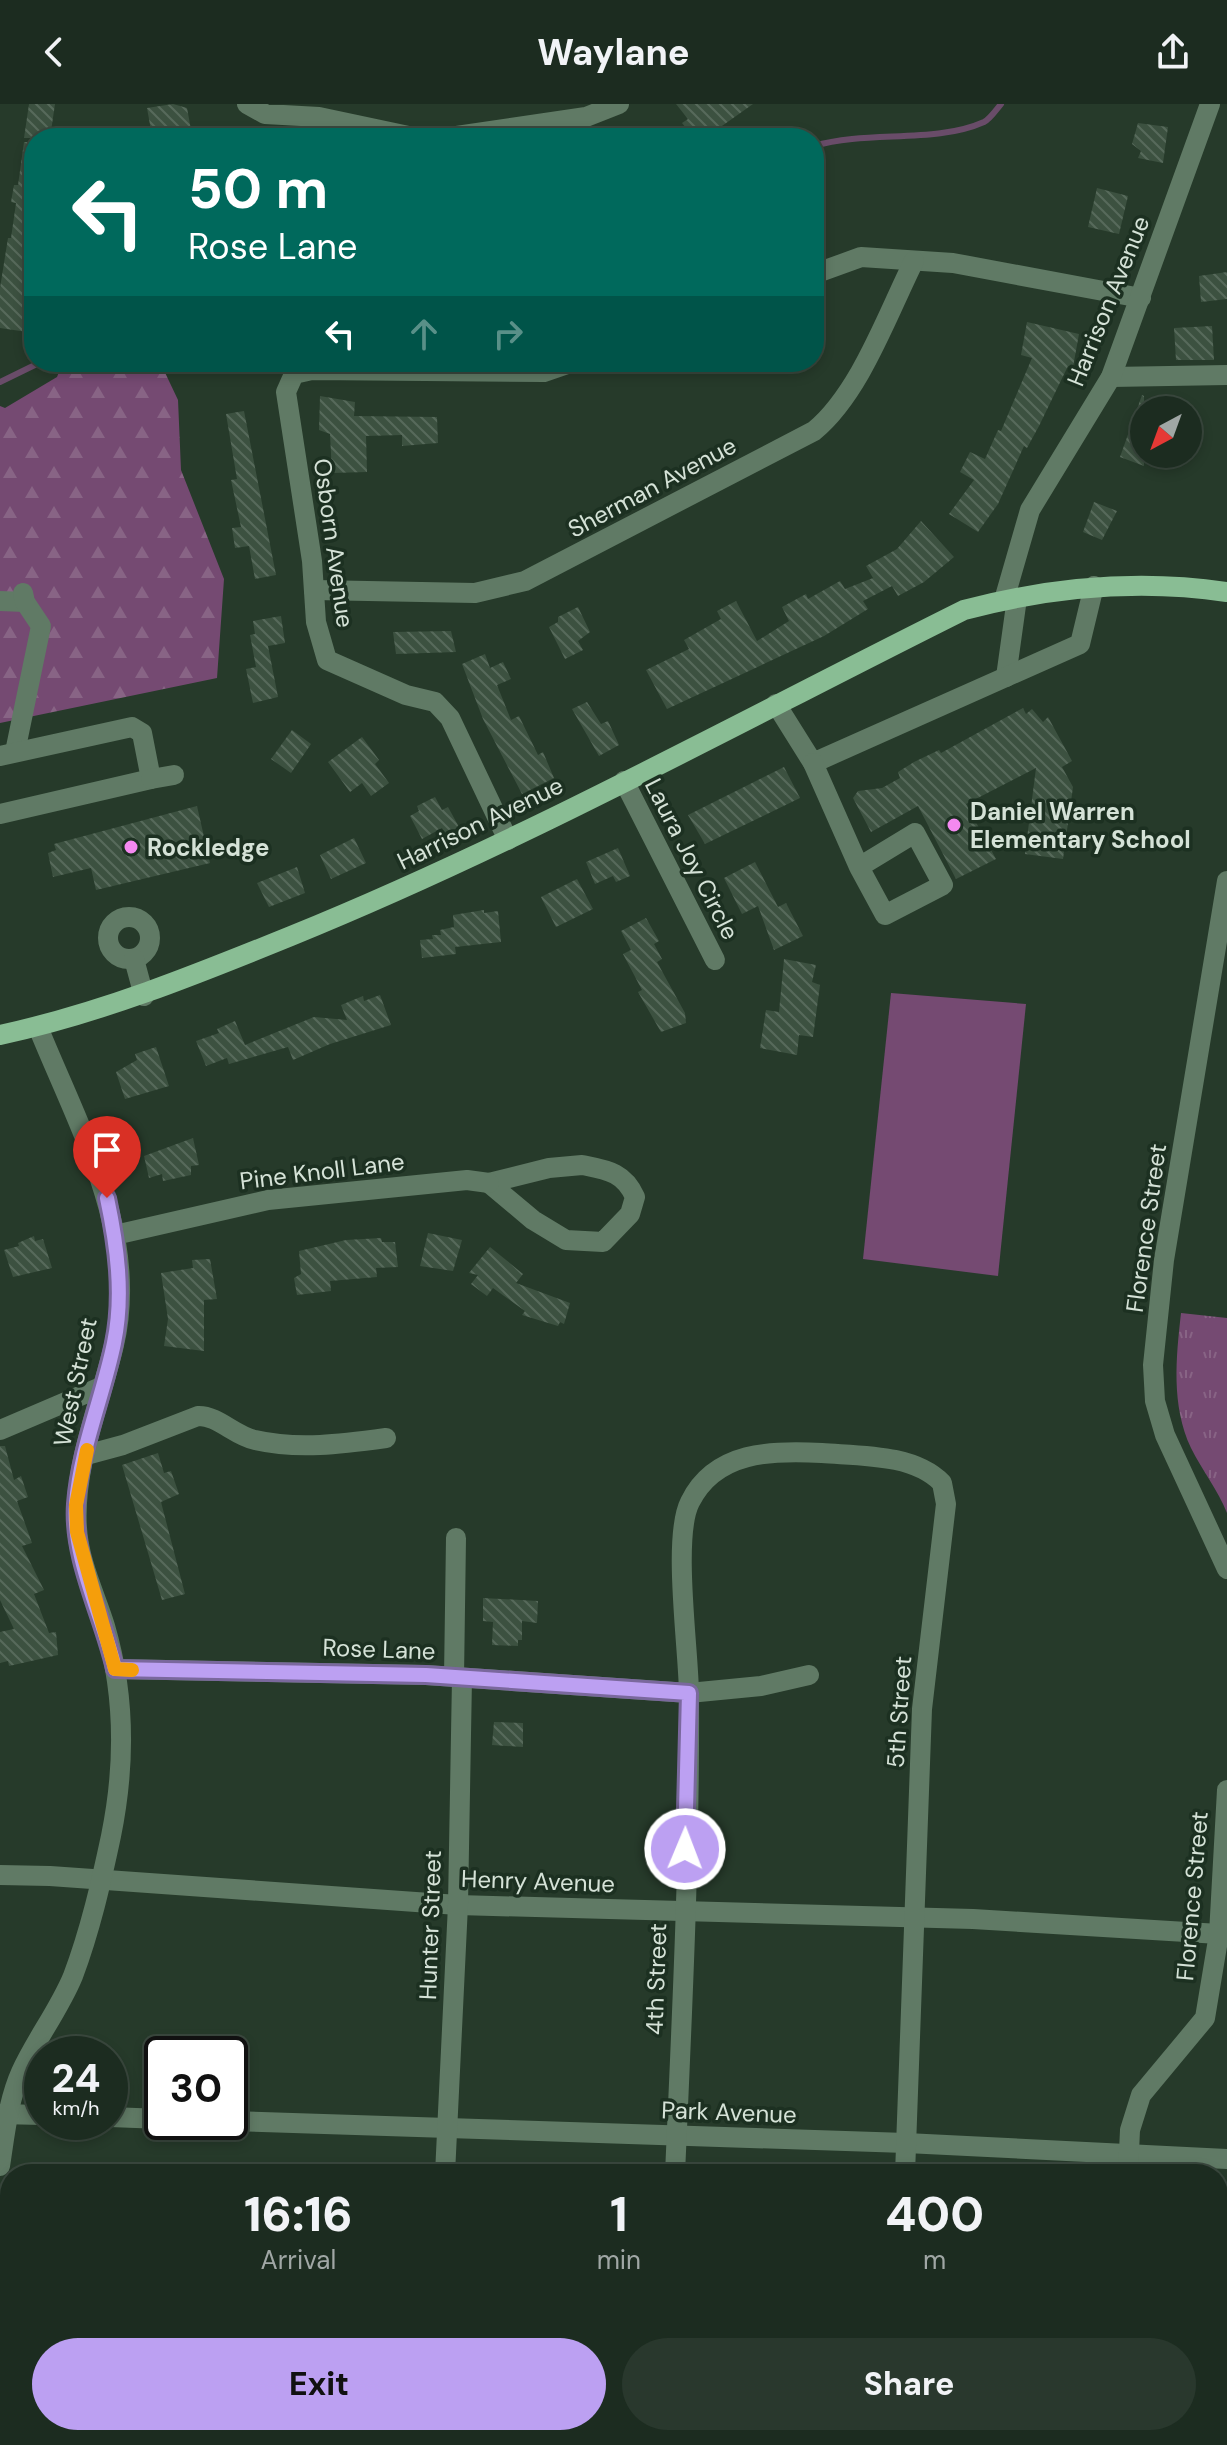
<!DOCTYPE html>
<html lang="en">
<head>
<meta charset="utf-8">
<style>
	:root { --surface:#1c2c20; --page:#29382d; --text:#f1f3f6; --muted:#a0a7a5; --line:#3a483e; --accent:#bca0f2 }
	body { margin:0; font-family:"DM Sans",sans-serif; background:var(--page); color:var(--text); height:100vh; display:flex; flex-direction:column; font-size:30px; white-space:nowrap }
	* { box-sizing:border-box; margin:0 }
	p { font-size:26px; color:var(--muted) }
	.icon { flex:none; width:44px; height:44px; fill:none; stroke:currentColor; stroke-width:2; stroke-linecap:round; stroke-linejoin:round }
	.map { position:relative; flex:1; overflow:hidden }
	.sheet { position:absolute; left:0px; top:2060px; width:1228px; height:282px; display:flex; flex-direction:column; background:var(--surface); border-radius:32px 32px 0 0; box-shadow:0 4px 12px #0003,0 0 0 2px var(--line) }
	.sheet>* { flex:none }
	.guide { position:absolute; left:24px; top:24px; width:800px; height:244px; border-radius:32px; box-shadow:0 4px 12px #0003,0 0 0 2px var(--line); background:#00695c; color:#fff; overflow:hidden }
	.needle { width:52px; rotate:221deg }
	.controls { position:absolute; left:1130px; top:292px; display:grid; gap:16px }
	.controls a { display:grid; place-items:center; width:72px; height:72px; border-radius:50%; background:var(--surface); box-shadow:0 4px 12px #0003,0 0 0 2px var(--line); font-size:40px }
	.speed { position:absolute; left:24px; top:1932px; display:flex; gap:16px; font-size:40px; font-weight:700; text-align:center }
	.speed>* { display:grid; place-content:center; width:104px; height:104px; border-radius:50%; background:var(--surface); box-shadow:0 4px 12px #0003,0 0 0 2px var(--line); line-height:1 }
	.speed small { font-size:20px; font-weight:400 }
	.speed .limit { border:4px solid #111; border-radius:12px; background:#fff; color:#111 }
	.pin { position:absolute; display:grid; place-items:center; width:68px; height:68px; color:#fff; margin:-82px -34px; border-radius:50% 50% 50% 0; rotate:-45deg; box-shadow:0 0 8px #0007 }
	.pin .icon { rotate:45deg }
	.me { position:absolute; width:88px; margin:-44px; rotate:1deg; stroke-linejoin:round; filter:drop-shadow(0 0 6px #0008) }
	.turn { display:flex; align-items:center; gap:28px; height:168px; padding:0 32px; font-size:36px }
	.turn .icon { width:104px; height:104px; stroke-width:2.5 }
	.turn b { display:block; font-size:56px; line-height:68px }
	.lanes { display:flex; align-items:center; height:76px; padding:0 32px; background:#0003; justify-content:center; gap:40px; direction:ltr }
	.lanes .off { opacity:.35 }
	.eta { display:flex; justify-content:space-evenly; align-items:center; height:136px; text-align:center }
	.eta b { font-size:48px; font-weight:800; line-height:56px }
	.button { display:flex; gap:16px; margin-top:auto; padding:16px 32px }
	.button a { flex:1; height:92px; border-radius:48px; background:var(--accent); color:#111; font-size:32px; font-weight:800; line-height:92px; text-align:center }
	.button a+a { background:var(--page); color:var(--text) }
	header { display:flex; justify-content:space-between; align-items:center; height:104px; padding:0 32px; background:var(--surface); font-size:36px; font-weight:800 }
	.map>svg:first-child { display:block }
	.forest { fill:url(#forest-firs) }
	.park { fill:url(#park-tufts) }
	.pitch { fill:#754a72 }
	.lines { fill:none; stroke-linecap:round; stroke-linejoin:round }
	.stream { stroke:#694c69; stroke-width:6 }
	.building { fill:url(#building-back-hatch) }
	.minor { stroke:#607a65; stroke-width:20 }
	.major { stroke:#89bd94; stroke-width:20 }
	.route-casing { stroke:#7a689d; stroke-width:20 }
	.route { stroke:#bca0f2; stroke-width:14 }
	.slow { stroke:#f59e0b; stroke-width:14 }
	.poi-dot { fill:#f489f0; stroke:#1c3021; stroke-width:3 }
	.labels { text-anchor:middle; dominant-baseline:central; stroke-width:7; stroke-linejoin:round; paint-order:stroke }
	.street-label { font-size:24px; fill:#d5e2d7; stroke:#1c3021 }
	.poi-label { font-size:24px; font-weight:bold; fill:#d5e2d7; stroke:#1c3021; text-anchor:start }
</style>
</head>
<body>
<header><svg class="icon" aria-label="back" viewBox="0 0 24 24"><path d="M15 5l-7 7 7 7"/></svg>Waylane<svg class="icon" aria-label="share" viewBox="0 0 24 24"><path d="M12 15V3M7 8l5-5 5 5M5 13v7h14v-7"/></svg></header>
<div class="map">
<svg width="1227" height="2341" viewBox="0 0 1227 2341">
	<defs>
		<pattern id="forest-firs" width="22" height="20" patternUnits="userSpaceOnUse" patternTransform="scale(2)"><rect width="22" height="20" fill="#754a72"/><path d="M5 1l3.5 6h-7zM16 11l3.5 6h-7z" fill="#886485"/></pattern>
		<pattern id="park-tufts" width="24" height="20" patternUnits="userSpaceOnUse" patternTransform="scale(2)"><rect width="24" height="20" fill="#754a72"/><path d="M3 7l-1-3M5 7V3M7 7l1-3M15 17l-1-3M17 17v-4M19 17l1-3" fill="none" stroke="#886485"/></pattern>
		<pattern id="building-back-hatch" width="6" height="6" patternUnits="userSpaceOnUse" patternTransform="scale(2)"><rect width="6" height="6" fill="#3c5140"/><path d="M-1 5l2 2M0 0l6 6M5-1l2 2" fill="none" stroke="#576a5b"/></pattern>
	</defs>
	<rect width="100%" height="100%" fill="#263a2a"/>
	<polygon class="forest" points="63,258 160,258 178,296 181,366 224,475 217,574 0,619 0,302 5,304 57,273"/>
	<path class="park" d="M 1181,1209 L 1227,1214 L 1227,1409 C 1218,1386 1202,1366 1191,1344 C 1171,1301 1176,1254 1181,1209 Z"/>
	<polygon class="pitch" points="891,889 1026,900 998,1172 863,1155"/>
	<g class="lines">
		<g class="stream">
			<path d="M 814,42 C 867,26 935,40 984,18 C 990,15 996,6 1001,0"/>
			<polyline points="0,278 41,258"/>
		</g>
	</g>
	<g class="building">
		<polygon points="29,0 55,0 50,34 24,34"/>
		<polygon points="173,0 187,4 192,31 152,32 147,4"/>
		<polygon points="676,0 753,0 705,34 694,34 682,19 688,15"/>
		<polygon points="1138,19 1168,23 1163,59 1138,54 1141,47 1132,40"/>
		<polygon points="24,38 34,38 34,229 0,224 0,184 8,134 11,134 16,99 11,98 14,81 18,81"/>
		<polygon points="1097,84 1128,92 1119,130 1088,123"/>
		<polygon points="1227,168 1227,195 1201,198 1199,172"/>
		<polygon points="1027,218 1079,230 1073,263 1068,262 1039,322 1027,344 1024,342 998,400 978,428 949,410 974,376 960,368 970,348 985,355 998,326 1001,327 1032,254 1021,251"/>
		<polygon points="1212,222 1214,256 1176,256 1174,224"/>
		<polygon points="1142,291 1144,292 1144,362 1120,353"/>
		<polygon points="320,292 355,298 354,312 437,313 438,339 402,342 402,331 366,332 367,368 332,369 330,330 319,326"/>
		<polygon points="244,307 276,471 255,475 249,442 235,444 232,424 241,423 231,376 237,375 226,310"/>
		<polygon points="1094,398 1117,407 1102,436 1083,428"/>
		<polygon points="921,417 954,453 924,478 898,492 892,482 863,497 868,505 824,532 667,605 646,566 689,545 684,536 721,515 717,507 736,497 757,537 789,517 782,503 806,490 808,495 840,477 845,485 873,474 866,462 897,445"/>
		<polygon points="578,503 590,528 578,537 583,546 565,555 549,523 558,518 558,513"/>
		<polygon points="281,512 285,539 268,542 278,593 253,599 246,565 256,563 250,531 255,530 253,517"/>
		<polygon points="451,527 456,548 396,550 393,528"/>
		<polygon points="485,550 490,564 503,558 511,575 497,581 511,616 519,612 538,651 543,648 554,674 522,690 483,615 462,560"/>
		<polygon points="587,598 601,620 608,617 619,641 599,652 572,605"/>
		<polygon points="1023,604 1026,610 1032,605 1043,618 1048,613 1072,657 1062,663 1073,683 1063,755 1025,750 1036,664 966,700 996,755 956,775 918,702 871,728 853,694 858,687 882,684 900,674 898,668 914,658 939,646 941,649"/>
		<polygon points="292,626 311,640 291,669 271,655"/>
		<polygon points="362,633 379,656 375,660 389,679 371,692 362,679 350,688 328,658"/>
		<polygon points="784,663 800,694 705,740 688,711"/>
		<polygon points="435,693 442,706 448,703 459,723 445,730 442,724 422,735 410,712 419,707 417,702"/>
		<polygon points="197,702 210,759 96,786 91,764 53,773 48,749 56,746 54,740"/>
		<polygon points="354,734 366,759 331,775 320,751"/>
		<polygon points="618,744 630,772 616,778 613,772 595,780 586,758"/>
		<polygon points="755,758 778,803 786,799 803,832 774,846 758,802 742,810 724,774"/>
		<polygon points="297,763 305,789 269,803 257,779"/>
		<polygon points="577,775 593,805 556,823 541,793"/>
		<polygon points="484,806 484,809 498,807 501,838 455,843 456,850 422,854 420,836 433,835 432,831 441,831 440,826 454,823 453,811"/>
		<polygon points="646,814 659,837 654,840 662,855 657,858 685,909 686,919 661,928 638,888 642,886 623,850 631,846 621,827"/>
		<polygon points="784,855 816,861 812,878 820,881 813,933 799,931 797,951 760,944 766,906 779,908"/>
		<polygon points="380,891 391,921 330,940 293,956 288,943 229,960 227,954 206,962 196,937 219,929 217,925 235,917 245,941 314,913 347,916 341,901 363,892 364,897"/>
		<polygon points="156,943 169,982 125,995 116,968 137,956 135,950"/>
		<polygon points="193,1034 199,1061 191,1062 191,1071 163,1077 162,1070 149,1074 144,1052"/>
		<polygon points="428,1129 462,1136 453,1167 420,1162"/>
		<polygon points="34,1132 35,1137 43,1135 52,1164 13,1173 4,1146 19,1142 18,1139"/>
		<polygon points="381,1134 382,1138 395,1138 398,1163 376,1164 377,1173 330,1177 331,1187 297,1191 294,1174 301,1170 299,1147 346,1136"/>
		<polygon points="490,1143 523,1170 516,1179 570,1199 564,1220 560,1218 558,1222 522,1211 525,1207 493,1184 487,1192 471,1180 478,1171 469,1169"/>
		<polygon points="210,1155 217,1195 204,1196 204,1247 164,1242 168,1215 161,1169 193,1164 192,1156"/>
		<polygon points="0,1342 5,1342 14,1376 21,1372 28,1393 17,1397 32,1439 22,1442 44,1486 34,1490 49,1529 56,1528 58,1551 9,1562 8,1557 0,1559 0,1528 14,1525 0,1496"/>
		<polygon points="158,1349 164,1369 171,1367 179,1390 161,1398 185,1490 162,1496 122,1361"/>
		<polygon points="483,1494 538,1497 537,1519 522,1517 522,1536 518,1536 518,1542 492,1541 493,1518 483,1517"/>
		<polygon points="494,1618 523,1619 523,1643 492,1641"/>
	</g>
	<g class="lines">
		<g class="minor">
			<polyline points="247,0 265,10 319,13 418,34"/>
			<polyline points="443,34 586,13 619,0"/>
			<polyline points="814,170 861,153 953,159 1141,194"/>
			<polyline points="1111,273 1227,271"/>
			<path d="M 314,486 L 475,489 L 525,477 L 814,327 C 860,289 887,211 914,157"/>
			<polyline points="1004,496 1030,406 1111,273 1210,0"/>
			<polyline points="0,497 25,498"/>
			<polyline points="1006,573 1017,494"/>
			<polyline points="776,600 813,659 1080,540 1094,482"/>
			<polyline points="15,648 41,522 25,498 23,489"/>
			<polyline points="0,652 132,623 142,629 151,675 0,710"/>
			<polyline points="813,659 859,763 915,729 943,781 885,811 859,763"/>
			<polyline points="151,675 174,671"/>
			<polyline points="624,677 715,856"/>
			<polyline points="508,736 450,614 435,598 406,591 327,556 316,518 312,457 286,288 294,270 312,266 544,268 573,258"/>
			<polyline points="1227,777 1164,1156 1153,1261 1155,1297 1165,1331 1227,1465"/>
			<circle cx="129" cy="834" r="21"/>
			<polyline points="134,855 144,892"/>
			<path d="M 582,1061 C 607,1066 624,1068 635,1093 L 630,1110 L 603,1138 L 566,1136 L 533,1116 L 489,1079 L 549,1064 Z"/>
			<polyline points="115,1131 268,1096 467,1076 489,1079"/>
			<polyline points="0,1326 101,1283"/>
			<path d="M 86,1351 L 123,1341 L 198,1312 C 217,1311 235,1332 255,1336 C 298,1346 342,1340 386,1334"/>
			<polyline points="115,1565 426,1571 689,1589 761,1582 809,1571"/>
			<polyline points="454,1573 456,1434"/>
			<polyline points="0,1771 50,1772 458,1801 973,1815 1219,1830"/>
			<polyline points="0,2010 42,2011"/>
			<polyline points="110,2013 162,2015"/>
			<polyline points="230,2017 906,2039 1227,2055"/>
			<path d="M 0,2062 C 5,2030 8,1997 21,1968 C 36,1935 59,1906 73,1872 C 90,1827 101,1779 111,1732 C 125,1663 125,1590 105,1522 C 95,1490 79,1458 77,1424 C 73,1362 100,1300 114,1241 C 140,1130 78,1022 38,923"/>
			<polyline points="445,2070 458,1801 462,1574"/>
			<path d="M 675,2070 C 682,1911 690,1750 689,1591 C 689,1548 672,1433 690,1398 C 715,1347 772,1346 822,1349 C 861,1352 914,1350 942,1379 L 946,1400 L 922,1605 L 905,2070"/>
			<polyline points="1128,2070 1130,2026 1141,1991 1205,1914 1219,1830 1227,1686"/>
			<polyline points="0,2194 10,2197"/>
			<polyline points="0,2326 10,2327"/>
			<polyline points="43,2332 72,2336 175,2338 184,2332"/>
			<polyline points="432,2341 432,2332"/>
			<polyline points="663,2341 664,2332"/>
			<polyline points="897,2341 897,2332"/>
			<polyline points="1127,2341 1127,2332"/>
		</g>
		<path class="major" d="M 0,931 C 101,909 195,871 291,832 C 522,738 741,617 964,506 C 1051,483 1138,475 1227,488"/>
	</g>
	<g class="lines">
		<g class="route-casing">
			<path id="route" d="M 107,1094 C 117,1141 124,1191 114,1239 C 103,1293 80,1345 76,1400 C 72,1455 103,1512 115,1565 L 426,1571 L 689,1589 L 685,1745"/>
		</g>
		<use href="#route" class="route"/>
		<polyline class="slow" points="87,1346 76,1401 77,1428 115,1565 132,1566"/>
	</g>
	<g class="poi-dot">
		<circle cx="954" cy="721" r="8"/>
		<circle cx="131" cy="743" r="8"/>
	</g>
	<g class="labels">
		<g class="street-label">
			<text transform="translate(1108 197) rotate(-68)">Harrison Avenue</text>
			<text transform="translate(652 383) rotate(-28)">Sherman Avenue</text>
			<text transform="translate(334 439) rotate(82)">Osborn Avenue</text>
			<text transform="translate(480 719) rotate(-26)">Harrison Avenue</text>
			<text transform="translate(692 755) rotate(63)">Laura Joy Circle</text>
			<text transform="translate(322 1067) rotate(-7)">Pine Knoll Lane</text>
			<text transform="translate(1146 1124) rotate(-82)">Florence Street</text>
			<text transform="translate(75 1278) rotate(-78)">West Street</text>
			<text transform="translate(379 1545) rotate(2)">Rose Lane</text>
			<text transform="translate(899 1608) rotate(-86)">5th Street</text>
			<text transform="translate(538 1777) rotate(2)">Henry Avenue</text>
			<text transform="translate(1192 1792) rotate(-85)">Florence Street</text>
			<text transform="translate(430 1821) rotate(-88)">Hunter Street</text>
			<text transform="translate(656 1875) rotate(-88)">4th Street</text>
			<text transform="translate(729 2008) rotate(2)">Park Avenue</text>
		</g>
		<g class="poi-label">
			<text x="970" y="707">Daniel Warren<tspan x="970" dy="28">Elementary School</tspan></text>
			<text x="147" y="743">Rockledge</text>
		</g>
	</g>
</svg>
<div class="controls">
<a><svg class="needle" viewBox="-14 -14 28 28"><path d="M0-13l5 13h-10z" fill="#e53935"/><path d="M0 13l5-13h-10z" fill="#a0a7a5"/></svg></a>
</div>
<div class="speed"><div>24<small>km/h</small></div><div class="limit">30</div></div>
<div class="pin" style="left:107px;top:1094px;background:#d93025"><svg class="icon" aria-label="arrive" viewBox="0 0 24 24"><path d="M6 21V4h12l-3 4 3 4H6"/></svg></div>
<svg class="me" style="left:685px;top:1745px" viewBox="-20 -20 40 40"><circle r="17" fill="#bca0f2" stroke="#fff" stroke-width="3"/><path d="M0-11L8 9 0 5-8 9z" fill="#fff"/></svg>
<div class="guide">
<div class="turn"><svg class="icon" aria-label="left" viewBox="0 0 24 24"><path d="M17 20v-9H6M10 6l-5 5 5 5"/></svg><div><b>50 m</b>Rose Lane</div></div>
<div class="lanes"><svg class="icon" aria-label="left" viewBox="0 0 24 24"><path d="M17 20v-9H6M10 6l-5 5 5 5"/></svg><svg class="icon off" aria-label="ahead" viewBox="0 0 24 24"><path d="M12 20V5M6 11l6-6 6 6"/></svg><svg class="icon off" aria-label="right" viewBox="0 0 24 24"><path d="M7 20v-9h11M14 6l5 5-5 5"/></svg></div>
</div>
<section class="sheet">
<div class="eta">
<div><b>16:16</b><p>Arrival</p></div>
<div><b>1</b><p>min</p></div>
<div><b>400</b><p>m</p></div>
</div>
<div class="button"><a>Exit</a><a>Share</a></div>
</section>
</div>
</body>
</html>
